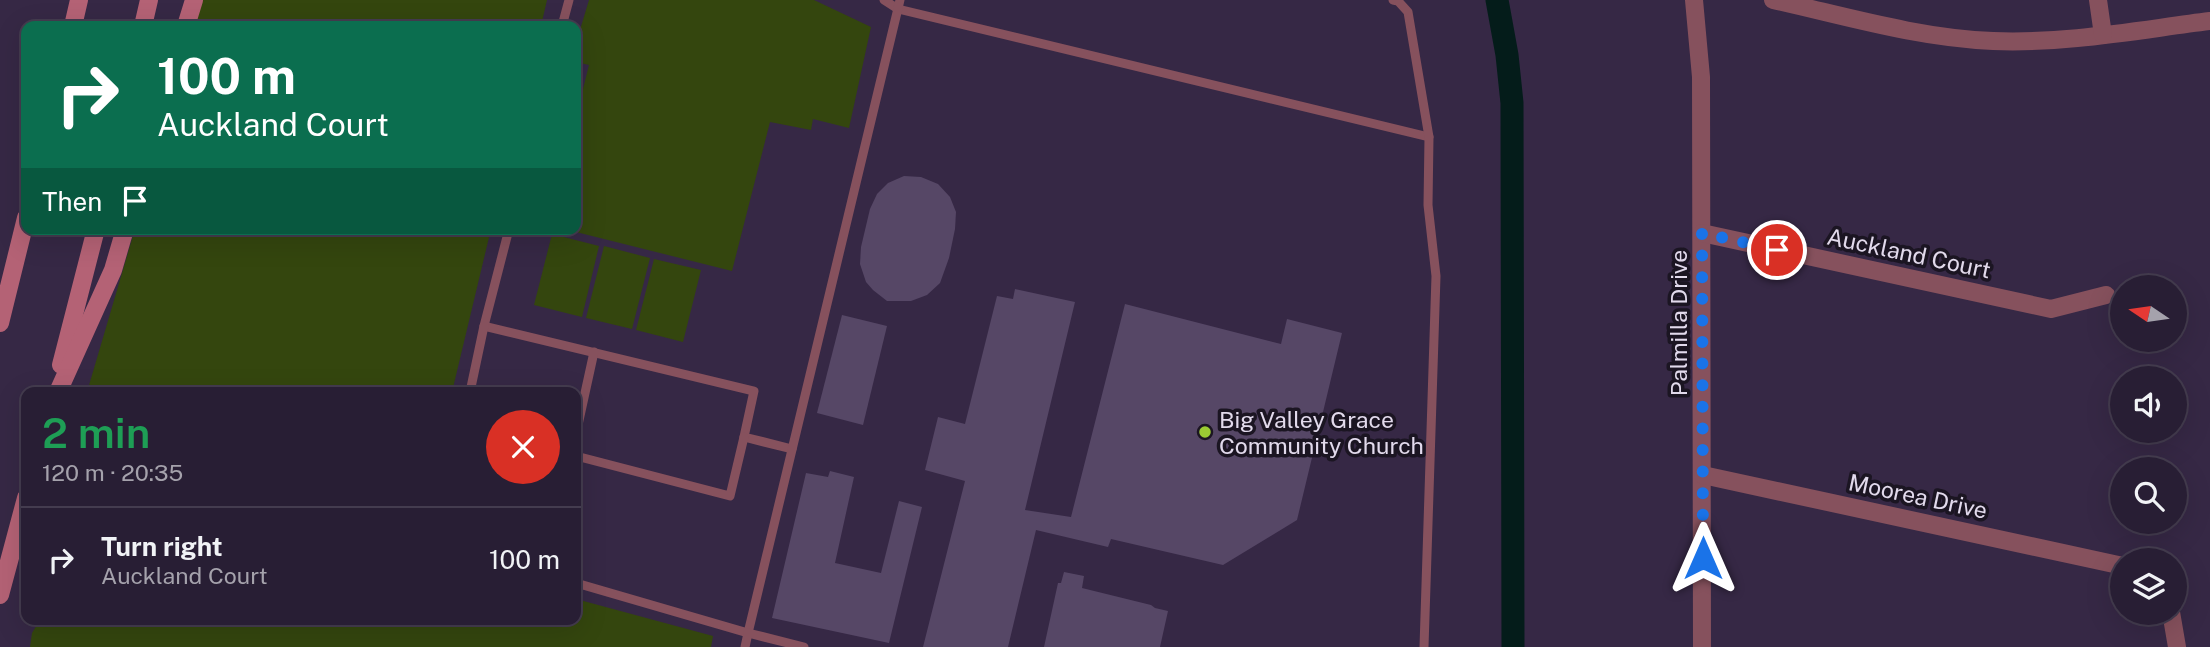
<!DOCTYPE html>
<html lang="en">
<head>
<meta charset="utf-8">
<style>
	:root { --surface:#281e34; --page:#342b40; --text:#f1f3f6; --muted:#a5a2ac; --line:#443c4f }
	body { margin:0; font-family:"Public Sans",sans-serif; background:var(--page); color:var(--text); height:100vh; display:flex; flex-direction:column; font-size:26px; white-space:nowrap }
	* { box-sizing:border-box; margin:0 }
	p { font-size:23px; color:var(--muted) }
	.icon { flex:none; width:38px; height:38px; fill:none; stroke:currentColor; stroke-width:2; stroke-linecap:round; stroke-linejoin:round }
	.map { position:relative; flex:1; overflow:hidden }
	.panel { position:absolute; left:21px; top:387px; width:560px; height:238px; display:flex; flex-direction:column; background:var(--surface); border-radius:14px; box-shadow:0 7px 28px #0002,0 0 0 2px var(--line) }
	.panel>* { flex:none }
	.hud { position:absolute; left:21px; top:21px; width:560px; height:214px; border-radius:14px; box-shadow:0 7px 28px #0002,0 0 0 2px var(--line); background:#0b6e4f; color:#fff; overflow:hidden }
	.needle { width:46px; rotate:283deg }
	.controls { position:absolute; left:2110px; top:275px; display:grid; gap:14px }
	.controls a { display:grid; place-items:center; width:77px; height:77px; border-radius:50%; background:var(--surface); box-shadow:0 7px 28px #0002,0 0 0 2px var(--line); font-size:35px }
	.pin { position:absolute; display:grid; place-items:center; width:60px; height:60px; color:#fff; margin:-30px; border:4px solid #fff; border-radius:50%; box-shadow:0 2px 7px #0007 }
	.me { position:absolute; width:77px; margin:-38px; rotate:0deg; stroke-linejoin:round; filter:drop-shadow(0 0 5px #0008) }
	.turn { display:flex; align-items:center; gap:24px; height:147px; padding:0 21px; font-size:32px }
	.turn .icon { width:91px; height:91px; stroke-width:2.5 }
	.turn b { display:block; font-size:49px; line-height:60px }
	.then { display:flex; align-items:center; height:66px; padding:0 21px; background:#0003; gap:14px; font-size:26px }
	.round { display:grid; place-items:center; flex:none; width:74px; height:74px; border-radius:37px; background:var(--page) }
	.summary { display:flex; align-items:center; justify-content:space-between; height:119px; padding:0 21px }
	h1 { font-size:42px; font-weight:600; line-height:52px; color:#1e9e55 }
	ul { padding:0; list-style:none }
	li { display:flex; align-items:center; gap:21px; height:105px; padding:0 21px; border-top:2px solid var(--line) }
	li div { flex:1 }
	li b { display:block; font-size:26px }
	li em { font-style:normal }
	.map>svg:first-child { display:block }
	.green { fill:#34460e }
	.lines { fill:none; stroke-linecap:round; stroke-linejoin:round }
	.canal { stroke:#041c1a; stroke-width:23 }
	.building { fill:#564766 }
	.service { stroke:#86515d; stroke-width:9 }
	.minor { stroke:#86515d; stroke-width:18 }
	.secondary { stroke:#b46275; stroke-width:18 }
	.route { stroke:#1a73e8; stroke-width:12; stroke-dasharray:0 21.6 }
	.poi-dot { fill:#9bcb33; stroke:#1b1522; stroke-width:2.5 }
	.labels { text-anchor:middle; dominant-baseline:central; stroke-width:7; stroke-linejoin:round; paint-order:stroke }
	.street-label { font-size:23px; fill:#e2daec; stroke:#1b1522 }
	.poi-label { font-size:23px; fill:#e2daec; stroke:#1b1522; text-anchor:start }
</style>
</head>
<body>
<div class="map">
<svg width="2210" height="647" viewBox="0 0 2210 647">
	<rect width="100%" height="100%" fill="#362845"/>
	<g class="green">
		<polygon points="201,0 547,0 541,26 194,26"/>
		<polygon points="589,0 814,0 871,27 849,128 813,119 811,130 770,122 732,271 564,229 576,229 576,117 589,65 576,62 576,43"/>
		<polygon points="135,229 491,229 452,392 87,392"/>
		<polygon points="552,234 599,246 582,317 534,305"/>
		<polygon points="604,246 650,258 632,329 586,318"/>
		<polygon points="654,259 701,270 683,342 636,330"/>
		<polygon points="576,599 713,636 711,647 30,647 32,633 40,620 576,620"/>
	</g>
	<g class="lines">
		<polyline class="canal" points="1497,0 1507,55 1512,103 1513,647"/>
	</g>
	<g class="building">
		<polygon points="904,176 921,177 938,184 950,197 956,212 955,229 949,258 940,283 927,295 911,301 887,301 873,290 866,282 860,264 861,247 870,209 877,194 888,183"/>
		<polygon points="1015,289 1075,302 1025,510 1071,517 1125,304 1281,344 1287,319 1342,333 1297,520 1223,565 1111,539 1108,547 1036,530 1008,647 923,647 965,481 925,470 938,417 965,424 997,296 1013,299"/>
		<polygon points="842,315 887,326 863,425 817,413"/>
		<polygon points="830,471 854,477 835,563 881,573 899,501 922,507 889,643 772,618 806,473 828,477"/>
		<polygon points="1064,572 1084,576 1082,588 1151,605 1155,608 1168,611 1160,647 1044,647 1058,583 1061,583"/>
	</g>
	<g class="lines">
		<g class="service">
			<polyline points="884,0 898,9 1429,137"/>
			<polyline points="1393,0 1398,1 1408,12 1429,137 1428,205 1436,276 1424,647"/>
			<polyline points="562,26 569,0"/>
			<polyline points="484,326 754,391 744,437 792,449"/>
			<polyline points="470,392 484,326 509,229"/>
			<polyline points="576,434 594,352"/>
			<polyline points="576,456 730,496 744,437"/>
			<polyline points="576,583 748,633 900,0"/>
			<polyline points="745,647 748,633 804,647"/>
		</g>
		<g class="minor">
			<polyline points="1694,0 1701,77 1702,647"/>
			<path d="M 1773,0 C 1845,16 1918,38 1993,41 C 2065,44 2138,30 2210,21"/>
			<polyline points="2098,0 2103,35"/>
			<polyline points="1702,233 2051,309 2106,295"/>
			<polyline points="1703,475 2123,566"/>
			<polyline points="2171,612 2177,647"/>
		</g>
		<g class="secondary">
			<polyline points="73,26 79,0"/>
			<polyline points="143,26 149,0"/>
			<polyline points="186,26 194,0"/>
			<polyline points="0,323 26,218"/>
			<polyline points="61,365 96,229"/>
			<polyline points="58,392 113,270 125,229"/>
			<polyline points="0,595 26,498"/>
		</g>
	</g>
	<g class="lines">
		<polyline class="route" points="1703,558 1702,233 1777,250"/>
	</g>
	<circle class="poi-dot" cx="1205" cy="432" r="7"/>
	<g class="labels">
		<g class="street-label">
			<text transform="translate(1909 253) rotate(12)">Auckland Court</text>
			<text transform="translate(1678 323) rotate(-90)">Palmilla Drive</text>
			<text transform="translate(1918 496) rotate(12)">Moorea Drive</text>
		</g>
		<g class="poi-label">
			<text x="1219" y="419">Big Valley Grace<tspan x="1219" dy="26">Community Church</tspan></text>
		</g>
	</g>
</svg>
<div class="controls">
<a><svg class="needle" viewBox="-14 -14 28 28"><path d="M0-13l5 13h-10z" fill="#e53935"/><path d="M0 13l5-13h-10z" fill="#a5a2ac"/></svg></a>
<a><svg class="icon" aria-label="sound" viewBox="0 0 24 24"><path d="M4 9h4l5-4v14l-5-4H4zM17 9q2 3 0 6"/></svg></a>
<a><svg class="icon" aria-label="search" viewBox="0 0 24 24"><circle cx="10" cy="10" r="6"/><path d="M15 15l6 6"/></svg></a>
<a><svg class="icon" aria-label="layers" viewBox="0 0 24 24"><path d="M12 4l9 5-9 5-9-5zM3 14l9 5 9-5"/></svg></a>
</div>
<div class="pin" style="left:1777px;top:250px;background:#d93025"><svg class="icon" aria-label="arrive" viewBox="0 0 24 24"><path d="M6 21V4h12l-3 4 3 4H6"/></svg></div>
<svg class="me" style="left:1703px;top:558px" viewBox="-20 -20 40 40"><path d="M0-17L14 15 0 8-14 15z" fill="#1a73e8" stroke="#fff" stroke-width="4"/></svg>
<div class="hud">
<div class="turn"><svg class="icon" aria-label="right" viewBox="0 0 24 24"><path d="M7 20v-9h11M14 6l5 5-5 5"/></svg><div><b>100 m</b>Auckland Court</div></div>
<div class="then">Then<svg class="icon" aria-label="arrive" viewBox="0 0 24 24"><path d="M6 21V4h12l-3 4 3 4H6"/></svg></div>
</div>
<section class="panel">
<div class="summary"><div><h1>2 min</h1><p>120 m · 20:35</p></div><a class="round" style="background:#d93025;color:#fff"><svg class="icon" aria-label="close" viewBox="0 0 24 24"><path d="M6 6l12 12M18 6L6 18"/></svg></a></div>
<ul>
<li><svg class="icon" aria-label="right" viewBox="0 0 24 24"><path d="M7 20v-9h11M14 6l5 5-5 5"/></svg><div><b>Turn right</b><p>Auckland Court</p></div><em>100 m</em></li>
</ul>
</section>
</div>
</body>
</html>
